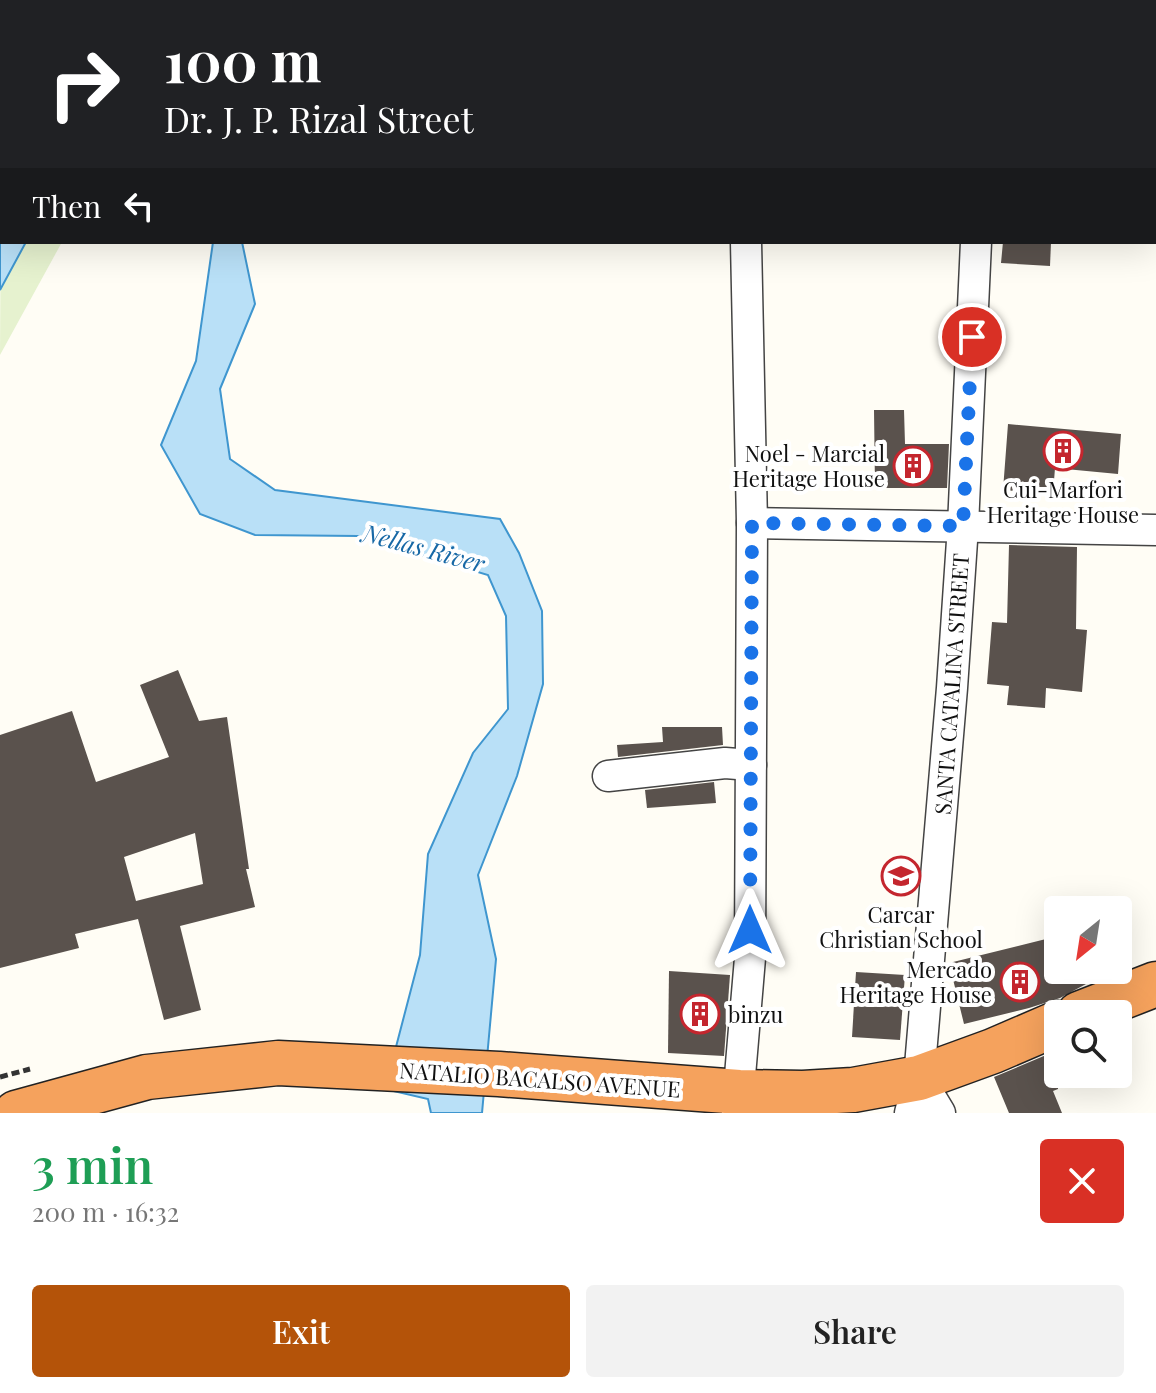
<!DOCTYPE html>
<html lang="en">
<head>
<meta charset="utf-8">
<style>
	:root { --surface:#fff; --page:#f2f2f2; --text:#222; --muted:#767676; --accent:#b45309 }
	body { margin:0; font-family:"Playfair Display",serif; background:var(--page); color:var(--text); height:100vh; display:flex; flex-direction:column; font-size:30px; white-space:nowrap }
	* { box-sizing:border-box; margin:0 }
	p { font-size:26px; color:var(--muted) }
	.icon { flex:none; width:44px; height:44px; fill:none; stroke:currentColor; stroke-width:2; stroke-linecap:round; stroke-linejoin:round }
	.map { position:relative; height:1113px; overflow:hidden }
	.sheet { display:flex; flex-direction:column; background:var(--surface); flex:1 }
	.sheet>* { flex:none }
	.top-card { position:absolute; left:0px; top:0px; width:1156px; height:244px; box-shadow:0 8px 32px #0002; background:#202124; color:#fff; overflow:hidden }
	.needle { width:52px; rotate:210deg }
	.fabs { position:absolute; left:1044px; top:896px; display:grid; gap:16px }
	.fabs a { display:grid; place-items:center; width:88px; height:88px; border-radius:8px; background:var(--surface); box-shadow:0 8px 32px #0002; font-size:40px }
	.pin { position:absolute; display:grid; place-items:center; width:68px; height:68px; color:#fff; margin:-34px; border:4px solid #fff; border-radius:50%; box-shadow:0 2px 8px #0007 }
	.me { position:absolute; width:88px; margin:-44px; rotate:0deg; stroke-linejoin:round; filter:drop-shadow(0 0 6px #0008) }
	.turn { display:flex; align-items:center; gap:28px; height:168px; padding:0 32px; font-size:36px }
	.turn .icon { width:104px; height:104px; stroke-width:2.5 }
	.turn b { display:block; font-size:56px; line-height:68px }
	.then { display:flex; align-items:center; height:76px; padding:0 32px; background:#0003; gap:16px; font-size:30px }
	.round { display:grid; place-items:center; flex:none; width:84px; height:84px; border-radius:8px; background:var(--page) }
	.headline { display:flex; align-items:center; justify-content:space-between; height:136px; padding:0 32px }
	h1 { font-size:48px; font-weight:600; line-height:60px; color:#1e9e55 }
	.button { display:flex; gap:16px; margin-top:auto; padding:16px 32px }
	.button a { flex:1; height:92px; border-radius:8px; background:var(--accent); color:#fff; font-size:32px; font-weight:600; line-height:92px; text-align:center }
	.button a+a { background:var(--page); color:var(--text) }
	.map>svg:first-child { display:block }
	.pitch { fill:#e6f2cf }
	.water { fill:#b9e0f7; stroke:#3f96cf; stroke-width:2 }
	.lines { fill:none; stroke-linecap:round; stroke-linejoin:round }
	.river { stroke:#b9e0f7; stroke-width:50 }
	.building { fill:#5a524d; fill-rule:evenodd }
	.minor-casing { stroke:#444; stroke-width:33 }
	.highway-casing { stroke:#222; stroke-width:47 }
	.path { stroke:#333; stroke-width:5; stroke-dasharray:8 4; stroke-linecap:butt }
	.minor { stroke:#fff; stroke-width:30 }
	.highway { stroke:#f5a25d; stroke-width:44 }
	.route { stroke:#1a73e8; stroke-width:14; stroke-dasharray:0 25.2 }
	.labels { text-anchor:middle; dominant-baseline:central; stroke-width:8; stroke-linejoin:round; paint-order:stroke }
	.poi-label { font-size:22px; fill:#111; stroke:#fff; text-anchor:end }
	.street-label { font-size:22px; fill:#111; stroke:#fff }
	.water-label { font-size:24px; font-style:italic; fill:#1768a6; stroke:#fff }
</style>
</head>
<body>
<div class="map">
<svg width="1156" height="1113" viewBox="0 0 1156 1113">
	<rect width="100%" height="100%" fill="#fffdf5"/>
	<polygon class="pitch" points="2,7 2,242 62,242 0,355"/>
	<g class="water">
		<polygon points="0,151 2,242 26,242 0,290"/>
		<polygon points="213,242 242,242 255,304 220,389 230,459 275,490 500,519 519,553 542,611 543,684 517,776 478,875 496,959 482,1113 431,1113 428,1099 385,1089 420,955 428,854 473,753 508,709 506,616 488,575 358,536 255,535 200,514 161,445 196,361"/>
	</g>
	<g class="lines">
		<polyline class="river" points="90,0 91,2"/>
	</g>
	<g class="building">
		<polygon points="1003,242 1051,242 1050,266 1001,263"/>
		<polygon points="874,410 904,410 905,444 949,444 947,488 875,488"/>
		<polygon points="1008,424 1121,434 1118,474 1055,468 1053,494 1003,490"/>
		<polygon points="1009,545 1077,547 1076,629 1087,630 1082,692 1046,688 1045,708 1007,705 1009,686 987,684 992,622 1007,623"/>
		<path d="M 178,670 L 199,721 L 227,717 L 249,869 L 246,869 L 255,907 L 180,926 L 201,1010 L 164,1020 L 138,919 L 75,934 L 79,948 L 0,968 L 0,735 L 72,711 L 96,782 L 169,757 L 140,685 ZM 195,833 L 203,884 L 136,901 L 124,857 Z"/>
		<polygon points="662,727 722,727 723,745 618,757 617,745 663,742"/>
		<polygon points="714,782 716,803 647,808 645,790"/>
		<polygon points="1058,936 1058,970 1083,970 1086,984 1060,998 1029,1008 964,1024 949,963"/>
		<polygon points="669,971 730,975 724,1056 668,1053"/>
		<polygon points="856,972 905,975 900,1040 852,1037"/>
		<polygon points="1058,1050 1058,1089 1053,1091 1062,1113 1009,1113 994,1077"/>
	</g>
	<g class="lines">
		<g class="minor-casing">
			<g id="minor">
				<polyline points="744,2 744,0"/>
				<polyline points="990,2 990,0"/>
				<polyline points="1154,86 1156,86"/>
				<polyline points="752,523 1156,530"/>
				<polyline points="608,776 725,763 751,765"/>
				<polyline points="919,1078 940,1113"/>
				<polyline points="737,1111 750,958 752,523 746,242"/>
				<polyline points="910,1113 919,1078 952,688 963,526 976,242"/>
			</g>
		</g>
		<g class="highway-casing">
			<g id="highway">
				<polyline points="1079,1014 1156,984"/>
				<polyline points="16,1113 147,1077 278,1063 499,1074 739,1092 803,1093 853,1090 919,1078 993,1051 1058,1023"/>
			</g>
		</g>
		<polyline class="path" points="0,1077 30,1069"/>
		<use href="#minor" class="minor"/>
		<use href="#highway" class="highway"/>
	</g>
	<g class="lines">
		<polyline class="route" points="750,930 752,523 963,526 972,337"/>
	</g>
	<defs>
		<g id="building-ring" transform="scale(2)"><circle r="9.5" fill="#fff" stroke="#c4262e" stroke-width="1.5"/><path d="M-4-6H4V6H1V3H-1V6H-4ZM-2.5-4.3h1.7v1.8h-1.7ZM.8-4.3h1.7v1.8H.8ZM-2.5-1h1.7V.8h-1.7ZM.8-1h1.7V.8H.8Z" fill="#c4262e"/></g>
		<g id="school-ring" transform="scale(2)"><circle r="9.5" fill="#fff" stroke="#c4262e" stroke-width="1.5"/><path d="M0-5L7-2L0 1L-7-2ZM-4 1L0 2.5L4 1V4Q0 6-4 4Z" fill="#c4262e"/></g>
	</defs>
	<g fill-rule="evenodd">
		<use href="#building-ring" x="1063" y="451"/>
		<use href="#building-ring" x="913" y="466"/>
		<use href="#school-ring" x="901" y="876"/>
		<use href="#building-ring" x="1020" y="982"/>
		<use href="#building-ring" x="700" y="1014"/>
	</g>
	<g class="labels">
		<g class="poi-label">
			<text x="885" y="453">Noel - Marcial<tspan x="885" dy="25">Heritage House</tspan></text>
			<text x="1063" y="489" text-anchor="middle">Cui-Marfori<tspan x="1063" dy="25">Heritage House</tspan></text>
			<text x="901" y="914" text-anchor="middle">Carcar<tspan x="901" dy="25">Christian School</tspan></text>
			<text x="992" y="969">Mercado<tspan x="992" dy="25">Heritage House</tspan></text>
			<text x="728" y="1014" text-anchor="start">binzu</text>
		</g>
		<g class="street-label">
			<text transform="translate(951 684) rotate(-86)">SANTA CATALINA STREET</text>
			<text transform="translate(540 1079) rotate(4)">NATALIO BACALSO AVENUE</text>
		</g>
		<g class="water-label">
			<text transform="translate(424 547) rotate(15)">Nellas River</text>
		</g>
	</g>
</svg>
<div class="fabs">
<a><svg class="needle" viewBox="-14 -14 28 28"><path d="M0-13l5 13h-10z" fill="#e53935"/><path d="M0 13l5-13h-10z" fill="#767676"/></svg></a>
<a><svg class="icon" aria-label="search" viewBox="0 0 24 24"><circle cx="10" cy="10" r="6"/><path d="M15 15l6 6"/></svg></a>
</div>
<div class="pin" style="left:972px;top:337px;background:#d93025"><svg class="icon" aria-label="arrive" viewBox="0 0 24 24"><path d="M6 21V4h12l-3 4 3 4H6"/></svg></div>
<svg class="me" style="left:750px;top:930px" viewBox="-20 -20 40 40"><path d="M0-17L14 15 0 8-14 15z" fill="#1a73e8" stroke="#fff" stroke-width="4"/></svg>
<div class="top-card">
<div class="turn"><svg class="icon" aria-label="right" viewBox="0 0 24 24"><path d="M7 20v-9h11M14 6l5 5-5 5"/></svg><div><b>100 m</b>Dr. J. P. Rizal Street</div></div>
<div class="then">Then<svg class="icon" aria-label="left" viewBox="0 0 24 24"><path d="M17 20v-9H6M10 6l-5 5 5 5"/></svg></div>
</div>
</div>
<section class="sheet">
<div class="headline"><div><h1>3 min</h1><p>200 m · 16:32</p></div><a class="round" style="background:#d93025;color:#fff"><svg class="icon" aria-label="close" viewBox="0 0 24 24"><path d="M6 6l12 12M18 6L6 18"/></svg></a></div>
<div class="button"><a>Exit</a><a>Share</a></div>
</section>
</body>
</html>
